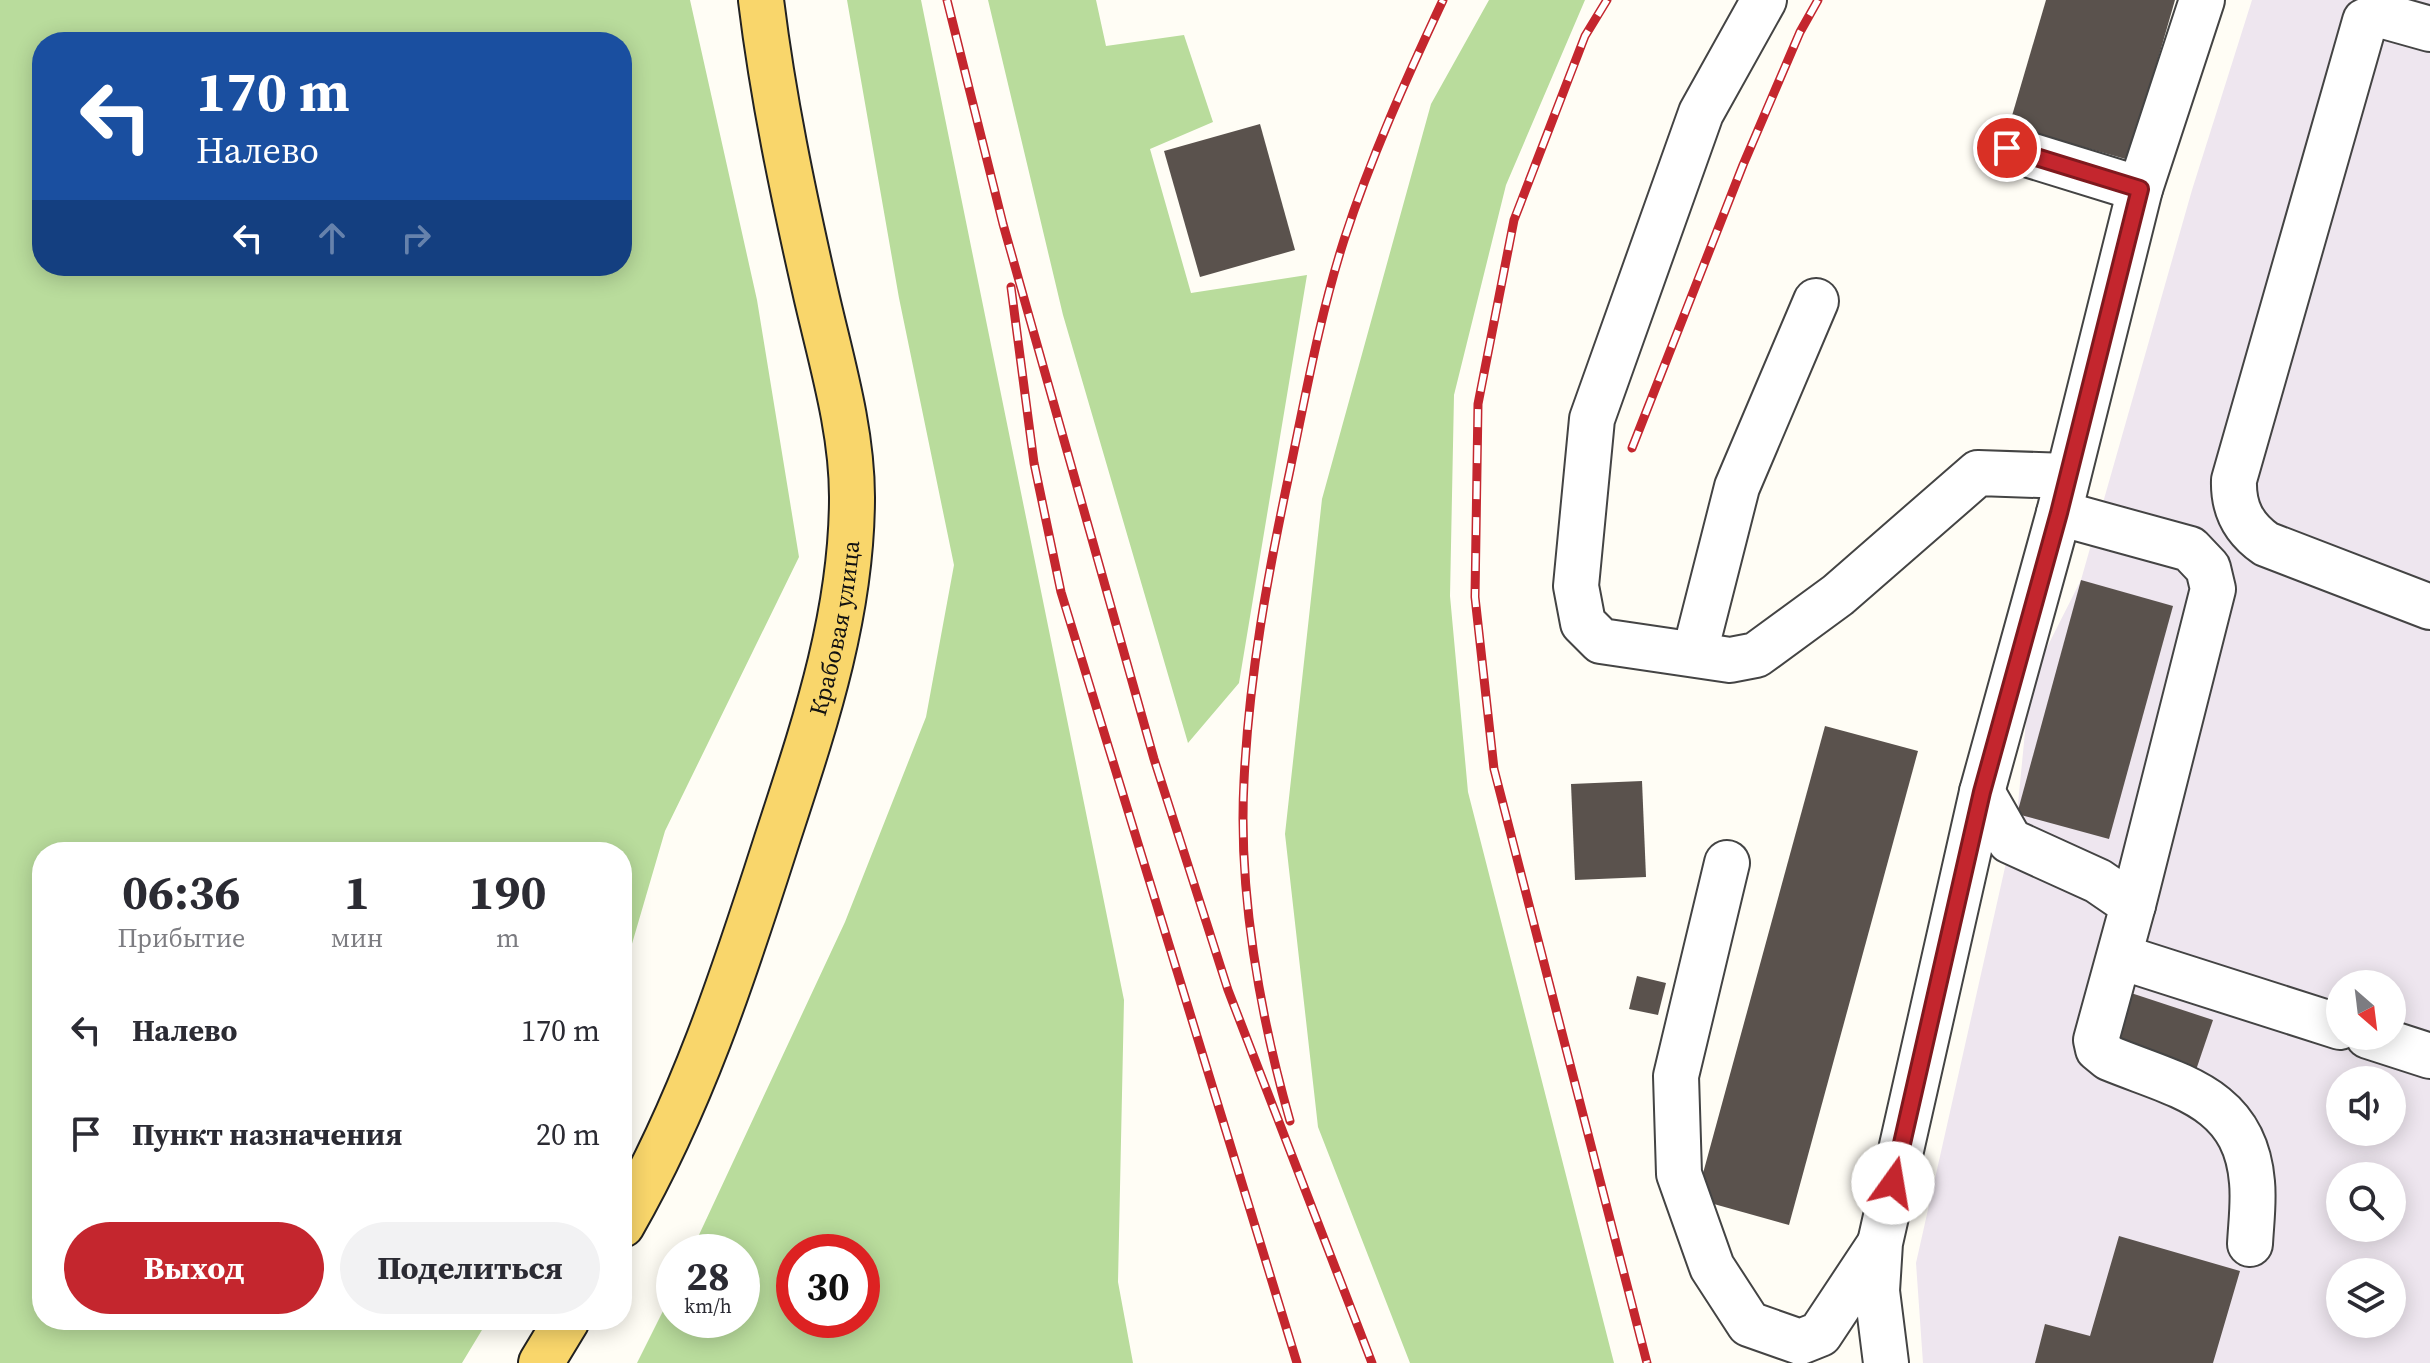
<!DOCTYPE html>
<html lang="ru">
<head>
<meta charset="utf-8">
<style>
	:root { --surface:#fff; --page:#f2f2f3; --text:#2b2b33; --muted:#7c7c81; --accent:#c4262e }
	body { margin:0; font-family:"Source Serif 4",serif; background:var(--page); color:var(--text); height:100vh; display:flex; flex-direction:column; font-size:30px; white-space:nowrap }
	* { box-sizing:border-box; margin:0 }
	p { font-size:26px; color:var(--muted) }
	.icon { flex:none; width:44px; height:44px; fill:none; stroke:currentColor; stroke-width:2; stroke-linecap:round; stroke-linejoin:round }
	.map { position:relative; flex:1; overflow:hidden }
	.details { position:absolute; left:32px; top:842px; width:600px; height:488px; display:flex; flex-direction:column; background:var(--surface); border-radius:32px; box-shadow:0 4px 20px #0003 }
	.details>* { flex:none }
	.hud { position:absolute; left:32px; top:32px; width:600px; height:244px; border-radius:32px; box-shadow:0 4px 20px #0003; background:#1a4fa0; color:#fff; overflow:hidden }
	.needle { width:52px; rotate:152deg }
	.tools { position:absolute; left:2326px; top:970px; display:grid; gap:16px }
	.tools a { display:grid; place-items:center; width:80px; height:80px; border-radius:50%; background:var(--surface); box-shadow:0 4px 20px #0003; font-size:40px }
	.speed { position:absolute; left:656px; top:1234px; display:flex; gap:16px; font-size:40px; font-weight:700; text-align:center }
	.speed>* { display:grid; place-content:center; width:104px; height:104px; border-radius:50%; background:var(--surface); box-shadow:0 4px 20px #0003; line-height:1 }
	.speed small { font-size:20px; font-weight:400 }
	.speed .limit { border:12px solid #d22; background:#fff; color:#111 }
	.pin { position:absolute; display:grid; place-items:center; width:68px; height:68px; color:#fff; margin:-34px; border:4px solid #fff; border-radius:50%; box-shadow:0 2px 8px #0007 }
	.me { position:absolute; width:88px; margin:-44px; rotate:13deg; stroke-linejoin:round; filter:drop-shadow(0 0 6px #0008) }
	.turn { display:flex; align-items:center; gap:28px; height:168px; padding:0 32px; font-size:36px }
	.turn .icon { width:104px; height:104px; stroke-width:2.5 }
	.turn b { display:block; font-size:56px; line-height:68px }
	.lanes { display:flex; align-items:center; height:76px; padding:0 32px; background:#0003; justify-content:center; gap:40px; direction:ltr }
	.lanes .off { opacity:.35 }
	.eta { display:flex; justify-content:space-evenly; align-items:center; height:136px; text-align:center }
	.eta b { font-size:48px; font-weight:700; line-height:56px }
	.button { display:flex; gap:16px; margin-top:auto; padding:16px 32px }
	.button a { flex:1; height:92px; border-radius:48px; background:var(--accent); color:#fff; font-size:32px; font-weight:700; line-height:92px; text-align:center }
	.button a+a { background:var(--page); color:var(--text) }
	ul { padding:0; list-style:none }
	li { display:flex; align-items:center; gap:24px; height:104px; padding:0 32px }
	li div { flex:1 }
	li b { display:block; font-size:30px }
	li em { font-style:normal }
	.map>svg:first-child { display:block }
	.industrial { fill:#eee6ef; fill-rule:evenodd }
	.forest { fill:#b9dc9c; fill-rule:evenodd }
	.building { fill:#5a524d }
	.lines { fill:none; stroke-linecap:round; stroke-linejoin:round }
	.minor-casing { stroke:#444; stroke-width:48 }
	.major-casing { stroke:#222; stroke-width:48 }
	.minor { stroke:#fff; stroke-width:44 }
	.major { stroke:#f9d66b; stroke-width:44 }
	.rail-casing { stroke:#c4262e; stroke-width:9 }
	.rail { stroke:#fff; stroke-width:6; stroke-dasharray:18; stroke-linecap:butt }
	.route-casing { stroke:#7f191e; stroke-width:20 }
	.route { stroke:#c4262e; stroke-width:14 }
	.labels { text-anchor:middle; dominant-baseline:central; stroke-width:8; stroke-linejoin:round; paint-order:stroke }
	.street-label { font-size:24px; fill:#111; stroke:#fff }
</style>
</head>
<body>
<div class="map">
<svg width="2430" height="1363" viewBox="0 0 2430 1363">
	<rect width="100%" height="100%" fill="#fffdf5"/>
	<path class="industrial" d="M 2252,0 L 2430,0 L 2430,1363 L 1923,1363 L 1916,1263 L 2017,814 L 2030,681 L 2081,580 L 2192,190 ZM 2340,984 L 2392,984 L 2392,1036 L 2340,1036 ZM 2340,1080 L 2392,1080 L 2392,1132 L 2340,1132 ZM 2340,1176 L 2392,1176 L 2392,1228 L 2340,1228 ZM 2340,1272 L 2392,1272 L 2392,1324 L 2340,1324 Z"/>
	<g class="forest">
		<path d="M 0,0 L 690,0 L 757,300 L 799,557 L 665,831 L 622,978 L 622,852 L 42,852 L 42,1320 L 488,1320 L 462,1363 L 0,1363 ZM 42,42 L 622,42 L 622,266 L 42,266 Z"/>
		<path d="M 847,0 L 921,0 L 1124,1000 L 1118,1282 L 1133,1363 L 637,1363 L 674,1289 L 674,1320 L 742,1320 L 742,1252 L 691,1252 L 845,922 L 926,717 L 954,565 L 899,298 ZM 794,1252 L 862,1252 L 862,1320 L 794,1320 Z"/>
		<polygon points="988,0 1096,0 1106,46 1184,35 1213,122 1150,149 1191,293 1307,275 1239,683 1188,743 1063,315"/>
		<polygon points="1489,0 1585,0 1506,185 1454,395 1450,596 1468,792 1614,1363 1410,1363 1318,1127 1285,834 1322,499 1431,104"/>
	</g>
	<g class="building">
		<polygon points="2046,0 2175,0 2129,160 2009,126"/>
		<polygon points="1260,124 1295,250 1200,277 1164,151"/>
		<polygon points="2081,580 2173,606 2109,839 2017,814"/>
		<polygon points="1825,726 1918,751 1789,1225 1696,1199"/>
		<polygon points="1642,781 1646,877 1575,880 1571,784"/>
		<polygon points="1637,976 1666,983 1658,1015 1629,1009"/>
		<polygon points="2128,992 2213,1020 2196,1070 2113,1043"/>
		<polygon points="2119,1236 2240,1271 2213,1363 2035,1363 2045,1324 2090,1336"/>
	</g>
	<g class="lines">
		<g class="minor-casing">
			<g id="minor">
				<polyline points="1764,0 1701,113 1592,419 1576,586 1583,623 1601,641 1730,660 1756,655 1838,595 1978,473 2067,476"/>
				<path d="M 2430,29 L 2380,15 L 2365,21 L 2234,480 C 2233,508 2243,528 2266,544 L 2430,607"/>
				<polyline points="2007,148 2140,189"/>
				<polyline points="2059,513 2190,549 2208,568 2213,589 2133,905"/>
				<polyline points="1695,652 1737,487 1816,301"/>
				<path d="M 1982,792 L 2010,841 L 2098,881 L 2133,905 L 2096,1040 L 2098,1049 L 2109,1058 C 2177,1086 2245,1096 2252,1182 C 2254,1202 2251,1224 2250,1244"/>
				<polyline points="1727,863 1676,1076 1679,1174 1712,1267 1749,1324 1800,1342 1820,1334 1879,1245"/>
				<polyline points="2121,957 2340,1027"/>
				<polyline points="2368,1036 2430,1056"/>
				<polyline points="1886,1363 1877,1291 1880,1243 1982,792 2059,513 2140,189 2202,0"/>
			</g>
		</g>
		<g class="major-casing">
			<g id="major">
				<path id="s1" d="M 622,1225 C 691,1105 733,977 775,846 C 812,732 852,619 852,497 C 852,427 830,357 815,290 C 793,193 773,98 761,0"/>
				<polyline points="541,1363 567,1320"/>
			</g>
		</g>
		<use href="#minor" class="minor"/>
		<use href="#major" class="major"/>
		<g class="rail-casing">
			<g id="rail">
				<polyline points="947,0 1003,224 1154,759 1228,990 1372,1363"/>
				<polyline points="1607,0 1585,36 1514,220 1478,404 1475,597 1494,769 1647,1363"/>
				<polyline points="1011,287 1034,463 1061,592 1297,1363"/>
				<polyline points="1632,448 1743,165 1800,32 1818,0"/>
				<path d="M 1290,1121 C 1260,1016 1238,891 1244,781 C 1249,676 1268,573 1290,470 C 1306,393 1320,315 1344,240 C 1371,157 1406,79 1443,0"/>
			</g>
		</g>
		<use href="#rail" class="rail"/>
	</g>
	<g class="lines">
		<g class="route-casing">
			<polyline id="route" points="1893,1183 1982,792 2059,513 2140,189 2007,148"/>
		</g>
		<use href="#route" class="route"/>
	</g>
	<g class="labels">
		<g class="street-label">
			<text stroke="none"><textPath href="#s1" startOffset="636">Крабовая улица</textPath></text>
		</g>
	</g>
</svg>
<div class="tools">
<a><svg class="needle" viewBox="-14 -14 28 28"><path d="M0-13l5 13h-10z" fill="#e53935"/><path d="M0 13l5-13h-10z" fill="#7c7c81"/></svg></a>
<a><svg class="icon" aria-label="sound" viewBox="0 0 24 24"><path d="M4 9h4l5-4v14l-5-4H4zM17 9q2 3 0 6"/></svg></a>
<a><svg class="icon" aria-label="search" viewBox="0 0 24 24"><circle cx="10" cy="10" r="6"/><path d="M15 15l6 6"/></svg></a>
<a><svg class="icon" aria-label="layers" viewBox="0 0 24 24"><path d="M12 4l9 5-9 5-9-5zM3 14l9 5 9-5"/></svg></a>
</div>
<div class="speed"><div>28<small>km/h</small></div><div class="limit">30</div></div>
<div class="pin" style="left:2007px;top:148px;background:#d93025"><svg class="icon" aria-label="arrive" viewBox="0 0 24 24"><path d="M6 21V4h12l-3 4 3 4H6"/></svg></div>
<svg class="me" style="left:1893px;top:1183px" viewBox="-20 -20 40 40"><circle r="19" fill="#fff"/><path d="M0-13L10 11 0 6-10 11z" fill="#c4262e"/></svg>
<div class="hud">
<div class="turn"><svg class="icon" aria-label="left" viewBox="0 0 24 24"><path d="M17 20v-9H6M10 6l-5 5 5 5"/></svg><div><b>170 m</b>Налево</div></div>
<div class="lanes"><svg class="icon" aria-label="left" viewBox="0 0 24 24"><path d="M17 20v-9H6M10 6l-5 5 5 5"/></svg><svg class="icon off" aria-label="ahead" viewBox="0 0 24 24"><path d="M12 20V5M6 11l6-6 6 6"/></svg><svg class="icon off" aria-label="right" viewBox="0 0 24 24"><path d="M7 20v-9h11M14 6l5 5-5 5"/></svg></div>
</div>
<section class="details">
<div class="eta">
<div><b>06:36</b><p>Прибытие</p></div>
<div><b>1</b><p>мин</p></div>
<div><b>190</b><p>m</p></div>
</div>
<ul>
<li><svg class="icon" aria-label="left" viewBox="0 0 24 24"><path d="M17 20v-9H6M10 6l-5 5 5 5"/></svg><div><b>Налево</b></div><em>170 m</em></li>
<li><svg class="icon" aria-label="arrive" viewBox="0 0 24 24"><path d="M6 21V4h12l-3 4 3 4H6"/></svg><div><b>Пункт назначения</b></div><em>20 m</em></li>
</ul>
<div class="button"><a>Выход</a><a>Поделиться</a></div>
</section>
</div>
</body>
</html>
